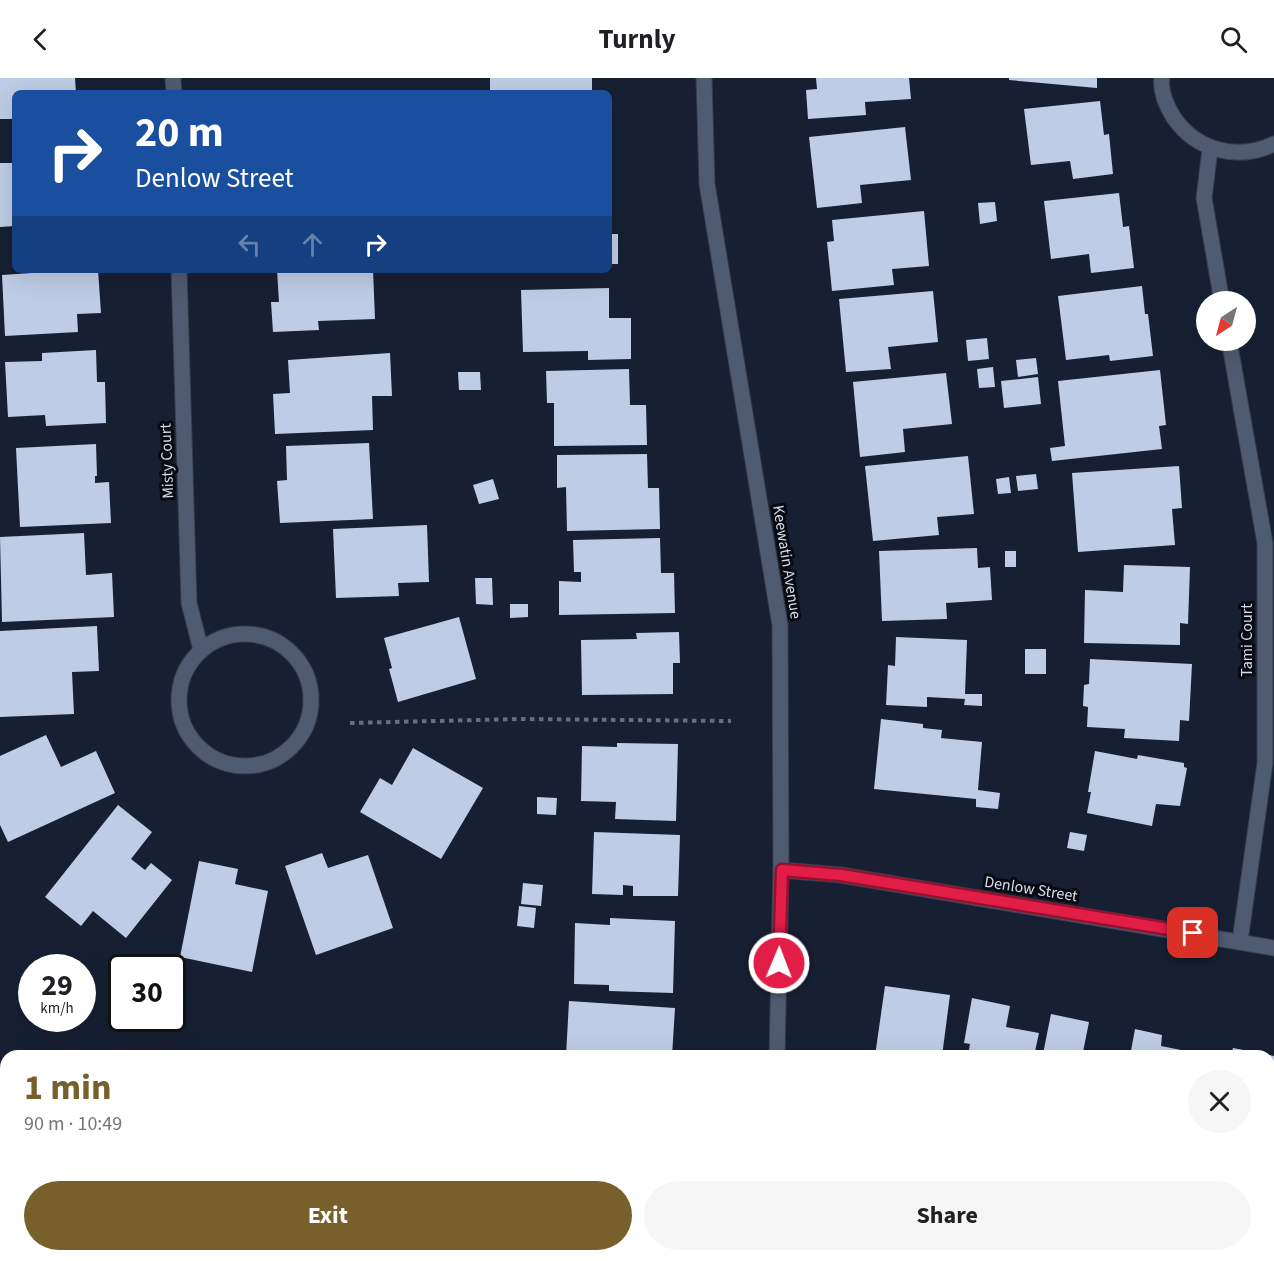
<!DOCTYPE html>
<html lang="en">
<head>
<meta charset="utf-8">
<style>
	:root { --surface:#fff; --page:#f6f6f6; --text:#202124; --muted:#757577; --accent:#78602c }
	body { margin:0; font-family:"Source Sans 3",sans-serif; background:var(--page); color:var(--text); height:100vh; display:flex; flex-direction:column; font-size:22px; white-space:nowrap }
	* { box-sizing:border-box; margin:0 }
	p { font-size:20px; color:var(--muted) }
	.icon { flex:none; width:33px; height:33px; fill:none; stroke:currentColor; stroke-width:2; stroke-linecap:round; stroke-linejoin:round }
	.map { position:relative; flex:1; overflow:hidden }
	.details { position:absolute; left:0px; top:972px; width:1275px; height:212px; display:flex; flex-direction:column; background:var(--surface); border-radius:18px 18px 0 0; box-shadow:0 6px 24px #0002 }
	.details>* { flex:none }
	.top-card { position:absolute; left:12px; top:12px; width:600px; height:183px; border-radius:9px; box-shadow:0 6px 24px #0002; background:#1a4fa0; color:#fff; overflow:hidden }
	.needle { width:39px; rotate:216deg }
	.controls { position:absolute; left:1196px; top:213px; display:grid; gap:12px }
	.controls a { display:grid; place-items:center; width:60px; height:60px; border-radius:50%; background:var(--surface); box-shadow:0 6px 24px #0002; font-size:30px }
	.speed { position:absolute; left:18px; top:876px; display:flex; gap:12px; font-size:30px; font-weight:700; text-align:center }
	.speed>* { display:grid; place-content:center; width:78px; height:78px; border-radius:50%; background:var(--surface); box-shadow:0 6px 24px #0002; line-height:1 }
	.speed small { font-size:15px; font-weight:400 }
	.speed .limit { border:3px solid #111; border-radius:9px; background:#fff; color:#111 }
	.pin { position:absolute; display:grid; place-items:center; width:51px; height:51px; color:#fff; margin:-26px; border-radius:12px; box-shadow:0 3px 9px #0006 }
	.me { position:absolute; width:66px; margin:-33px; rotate:1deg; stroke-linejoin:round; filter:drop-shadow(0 0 4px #0008) }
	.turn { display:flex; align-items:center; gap:21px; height:126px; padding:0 24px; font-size:27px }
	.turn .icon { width:78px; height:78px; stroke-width:2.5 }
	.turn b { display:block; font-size:42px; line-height:51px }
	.lanes { display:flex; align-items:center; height:57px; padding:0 24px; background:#0003; justify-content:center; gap:30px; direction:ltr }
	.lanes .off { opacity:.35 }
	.round { display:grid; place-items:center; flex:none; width:63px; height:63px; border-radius:32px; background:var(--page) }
	.overview { display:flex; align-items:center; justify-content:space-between; height:102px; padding:0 24px }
	h1 { font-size:36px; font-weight:700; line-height:45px; color:var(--accent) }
	.button { display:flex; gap:12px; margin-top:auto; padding:12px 24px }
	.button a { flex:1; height:69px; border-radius:36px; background:var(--accent); color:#fff; font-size:24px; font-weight:700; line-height:69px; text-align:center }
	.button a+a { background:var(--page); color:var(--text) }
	header { display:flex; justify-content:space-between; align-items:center; height:78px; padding:0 24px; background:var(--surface); font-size:27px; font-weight:700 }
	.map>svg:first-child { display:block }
	.building { fill:#becce5 }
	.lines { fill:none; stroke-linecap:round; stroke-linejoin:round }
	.minor-casing { stroke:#363d4c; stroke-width:17 }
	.path { stroke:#676f7f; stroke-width:4; stroke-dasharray:4.5 4.5; stroke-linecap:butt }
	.minor { stroke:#4f5b70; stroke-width:15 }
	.route-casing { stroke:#92132f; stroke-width:15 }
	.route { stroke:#e11d48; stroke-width:10 }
	.labels { text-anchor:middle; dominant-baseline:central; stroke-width:6; stroke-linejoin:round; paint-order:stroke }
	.street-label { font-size:16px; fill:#d6ddea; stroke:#070a12 }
</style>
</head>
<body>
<header><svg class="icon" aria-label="back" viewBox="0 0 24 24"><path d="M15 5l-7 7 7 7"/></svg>Turnly<svg class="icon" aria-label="search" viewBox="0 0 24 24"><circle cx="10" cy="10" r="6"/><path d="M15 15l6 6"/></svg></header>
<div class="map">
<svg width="1274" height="1183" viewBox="0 0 1274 1183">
	<rect width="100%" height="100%" fill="#172033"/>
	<g class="building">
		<polygon points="0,0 75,0 76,15 15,15 15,41 0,41"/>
		<rect x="490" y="0" width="102" height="15"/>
		<polygon points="816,0 909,0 911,21 865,24 866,37 808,41 806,12 817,11"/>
		<polygon points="1009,0 1097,0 1097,10 1009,2"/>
		<polygon points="364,12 364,15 337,15 337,13"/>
		<polygon points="1100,23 1104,57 1109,56 1113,96 1073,101 1070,83 1031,87 1024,31"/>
		<polygon points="905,49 911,102 860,107 862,125 817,130 809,59"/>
		<polygon points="0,85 15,85 15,148 0,149"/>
		<polygon points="1119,115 1123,149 1129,148 1134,190 1091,195 1089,176 1051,181 1044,123"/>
		<polygon points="995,124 997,143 980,146 978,125"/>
		<polygon points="924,133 929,188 892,191 894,207 832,213 827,164 834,163 832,142"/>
		<rect x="609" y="156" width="9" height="30"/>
		<polygon points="47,192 98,192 101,235 77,236 78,254 5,258 2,197 47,194"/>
		<polygon points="277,192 373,192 375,241 318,243 319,252 273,254 271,224 279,224"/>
		<polygon points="1142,208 1145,236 1148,236 1153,278 1110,283 1109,277 1066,282 1058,218"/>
		<polygon points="609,210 609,240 631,240 631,281 588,282 588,273 523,274 521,212"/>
		<polygon points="933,213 938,264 888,269 891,291 846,294 839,221"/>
		<polygon points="987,260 989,281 968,283 966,262"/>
		<polygon points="96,272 97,304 105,304 106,345 46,348 45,337 8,339 5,284 42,283 42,275"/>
		<polygon points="390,275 392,318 372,318 373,352 275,356 273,316 290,315 288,282"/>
		<polygon points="1036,280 1038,296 1018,299 1016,282"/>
		<polygon points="993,289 995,309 979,310 977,291"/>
		<polygon points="629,291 630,327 646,327 647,367 554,368 554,325 547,325 546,293"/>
		<polygon points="1160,292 1166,347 1159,348 1162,371 1052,383 1050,370 1065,368 1058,303"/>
		<polygon points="458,294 480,294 481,312 459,312"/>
		<polygon points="946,295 952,346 903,351 905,374 860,379 853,304"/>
		<polygon points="1038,299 1041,326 1004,330 1001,303"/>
		<polygon points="369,365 373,441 280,445 277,403 287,402 286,368"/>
		<polygon points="96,366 97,398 95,398 95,405 109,404 111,445 20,449 16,370"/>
		<polygon points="647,376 648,410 659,410 660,451 567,453 566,409 557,410 557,377"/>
		<polygon points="968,378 974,436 937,439 939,457 873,463 865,388"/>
		<polygon points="1179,388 1182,430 1172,431 1175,467 1078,474 1072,395"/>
		<polygon points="1036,396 1038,411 1018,413 1016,398"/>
		<polygon points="1009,399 1011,415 998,416 996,401"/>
		<polygon points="493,401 499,421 479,426 473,407"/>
		<polygon points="427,447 429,504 398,505 399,518 336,520 333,451"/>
		<polygon points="84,455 86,497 112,495 114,539 2,544 0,459"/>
		<polygon points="660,460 661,495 674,495 675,535 559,537 559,503 581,504 581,494 574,494 573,462"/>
		<polygon points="977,470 978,490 990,489 992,522 946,525 947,541 882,543 879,473"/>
		<rect x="1005" y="473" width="11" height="16"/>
		<polygon points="1124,487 1190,489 1188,546 1180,545 1180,567 1084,565 1085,512 1123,514"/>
		<polygon points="475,500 492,500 493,527 476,526"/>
		<polygon points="510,526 528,526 528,539 510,540"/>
		<polygon points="459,539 476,601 398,624 389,591 392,590 384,560"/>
		<polygon points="97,548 99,593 72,594 74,636 0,639 0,553"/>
		<polygon points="679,554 680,585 673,585 673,616 582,617 581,562 637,561 636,555"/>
		<polygon points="896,559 967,562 965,616 982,616 982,628 964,627 965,621 927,619 927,629 886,627 888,587 895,588"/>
		<rect x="1025" y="571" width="21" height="25"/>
		<polygon points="1090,581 1192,586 1189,643 1180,642 1179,663 1124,660 1125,651 1087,649 1088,629 1083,628 1084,607 1089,606"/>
		<polygon points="881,641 923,646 923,650 942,652 941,660 982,664 978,712 1000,715 998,731 976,729 976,721 874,711"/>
		<polygon points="46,657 61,689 96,673 115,715 8,764 0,747 0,678"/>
		<polygon points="617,665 678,666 676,743 615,741 616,724 581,723 582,668 617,669"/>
		<polygon points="413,670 483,710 441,781 360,734 380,700 392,707"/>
		<polygon points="1095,673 1137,681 1138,677 1184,685 1184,689 1187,690 1180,728 1156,726 1152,748 1087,735 1091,714 1088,714"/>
		<polygon points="537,719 557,720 556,737 537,736"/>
		<polygon points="118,727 152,754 131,781 145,792 151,785 172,802 126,860 93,833 81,848 45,819"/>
		<polygon points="594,754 680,757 678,818 633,818 633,808 623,807 623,817 592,816"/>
		<polygon points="1070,754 1087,757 1084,773 1067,770"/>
		<polygon points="322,775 328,790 368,777 393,850 316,877 285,788"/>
		<polygon points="199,783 238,791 235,806 268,813 252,894 180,879"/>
		<polygon points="523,805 543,807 541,828 521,826"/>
		<polygon points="519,828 536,830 534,850 517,848"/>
		<polygon points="610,840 675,843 673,915 609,913 609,907 574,906 575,845 610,847"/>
		<polygon points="122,885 128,890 122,890 122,904 113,899"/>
		<polygon points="885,908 950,917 942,978 875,978"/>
		<polygon points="972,920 1010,928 1006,949 1039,955 1034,978 968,978 970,966 964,965"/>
		<polygon points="569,923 675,930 672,978 566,978"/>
		<polygon points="1051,936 1089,944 1083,974 1097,978 1048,978 1043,976"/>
		<polygon points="1135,951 1162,957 1161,968 1181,972 1180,978 1130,978"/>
		<polygon points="1233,970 1269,977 1269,978 1210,978 1211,973 1231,977"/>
		<polygon points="1269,977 1274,978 1274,1023 1270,1044"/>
		<polygon points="6,1164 6,1178 60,1178 64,1183 5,1183 0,1175 0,1168"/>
		<polygon points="83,1178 135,1178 137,1183 85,1183"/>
		<rect x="621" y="1178" width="63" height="5"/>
		<polygon points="869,1180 955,1181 955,1183 869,1183"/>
	</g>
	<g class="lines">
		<g class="minor-casing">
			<g id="minor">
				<polyline points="173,0 174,15"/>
				<polyline points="704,0 707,106 780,547 781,792 777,978"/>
				<path d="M 1162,0 C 1160,13 1167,29 1174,40 C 1197,73 1238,83 1274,66"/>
				<polyline points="1210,71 1204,120 1222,224"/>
				<polyline points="179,192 189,525 201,572"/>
				<polyline points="1229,262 1265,465 1265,685 1240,863"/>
				<circle cx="245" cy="622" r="66"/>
				<polyline points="781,792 841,797 1274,870"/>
				<polyline points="772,1183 772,1178"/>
			</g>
		</g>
		<polyline class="path" points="350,645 520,641 731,643"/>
		<use href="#minor" class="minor"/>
	</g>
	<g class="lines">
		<g class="route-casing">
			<polyline id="route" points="779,885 782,792 841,797 1193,855"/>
		</g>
		<use href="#route" class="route"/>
	</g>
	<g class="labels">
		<g class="street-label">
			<text transform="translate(167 383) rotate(-92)">Misty Court</text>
			<text transform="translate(787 484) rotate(81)">Keewatin Avenue</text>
			<text transform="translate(1247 562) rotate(-90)">Tami Court</text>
			<text transform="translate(1031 811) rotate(9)">Denlow Street</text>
		</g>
	</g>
</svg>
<div class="controls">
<a><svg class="needle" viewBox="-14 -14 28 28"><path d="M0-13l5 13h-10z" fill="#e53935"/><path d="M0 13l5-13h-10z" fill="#757577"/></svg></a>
</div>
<div class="speed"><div>29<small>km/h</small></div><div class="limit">30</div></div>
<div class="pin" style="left:1193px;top:855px;background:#d93025"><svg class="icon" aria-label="arrive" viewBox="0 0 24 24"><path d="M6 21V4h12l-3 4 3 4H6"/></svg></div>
<svg class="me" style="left:779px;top:885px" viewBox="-20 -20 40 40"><circle r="17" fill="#e11d48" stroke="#fff" stroke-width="3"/><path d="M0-11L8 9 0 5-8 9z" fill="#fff"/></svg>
<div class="top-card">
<div class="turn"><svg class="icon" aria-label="right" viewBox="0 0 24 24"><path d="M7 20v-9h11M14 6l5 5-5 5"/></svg><div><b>20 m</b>Denlow Street</div></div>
<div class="lanes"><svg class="icon off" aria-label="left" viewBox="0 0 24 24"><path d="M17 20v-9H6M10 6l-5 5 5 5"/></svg><svg class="icon off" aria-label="ahead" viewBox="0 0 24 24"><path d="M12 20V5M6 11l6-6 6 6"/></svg><svg class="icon" aria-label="right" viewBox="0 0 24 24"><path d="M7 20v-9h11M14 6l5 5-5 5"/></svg></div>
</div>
<section class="details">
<div class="overview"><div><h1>1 min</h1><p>90 m · 10:49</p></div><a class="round"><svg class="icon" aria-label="close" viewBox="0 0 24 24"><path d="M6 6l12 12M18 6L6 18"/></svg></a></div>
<div class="button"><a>Exit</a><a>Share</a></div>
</section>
</div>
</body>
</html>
